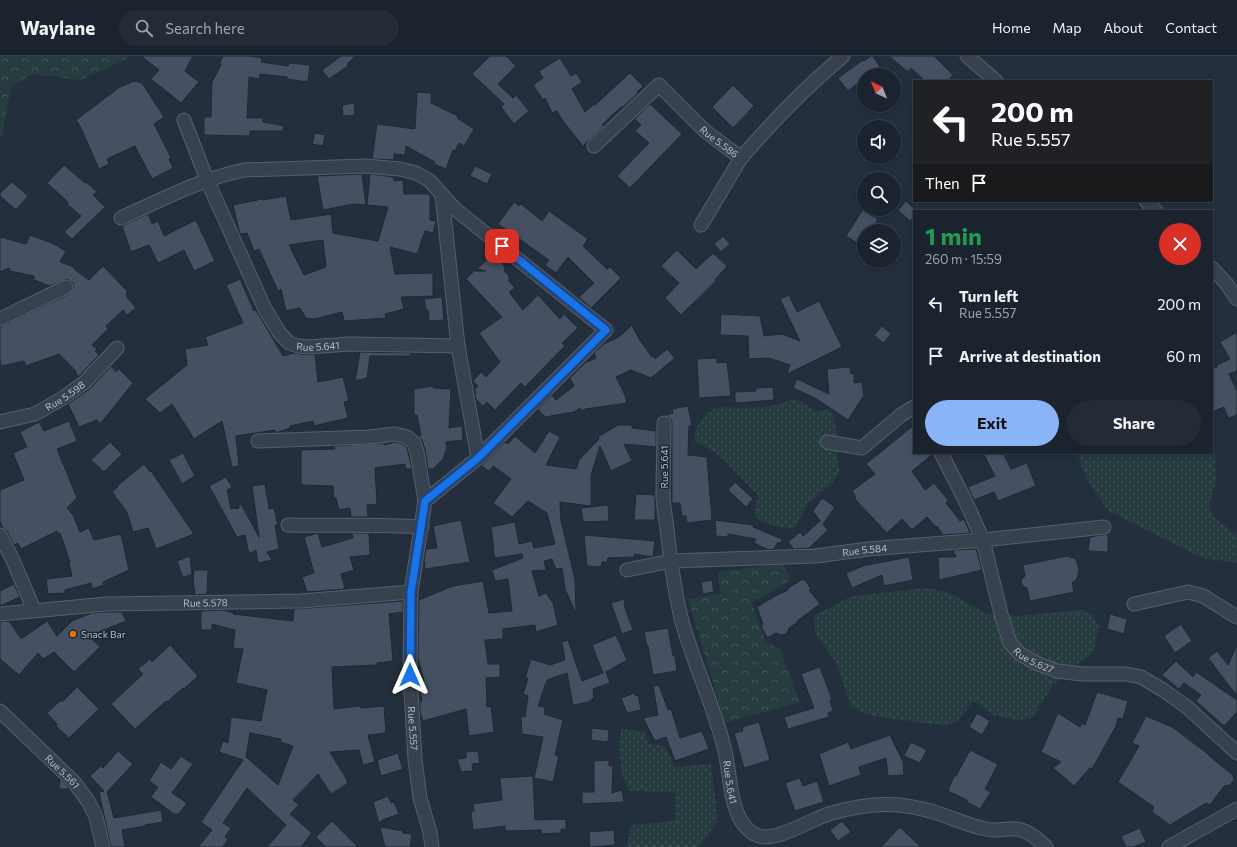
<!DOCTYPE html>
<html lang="en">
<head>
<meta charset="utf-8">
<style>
	:root { --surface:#1b232e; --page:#242b36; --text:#f1f3f6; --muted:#a0a4aa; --line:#39404a; --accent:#8ab4f8 }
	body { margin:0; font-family:Commissioner,sans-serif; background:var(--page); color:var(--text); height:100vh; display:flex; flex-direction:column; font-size:15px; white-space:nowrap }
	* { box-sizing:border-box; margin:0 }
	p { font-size:13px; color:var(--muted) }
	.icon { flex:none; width:22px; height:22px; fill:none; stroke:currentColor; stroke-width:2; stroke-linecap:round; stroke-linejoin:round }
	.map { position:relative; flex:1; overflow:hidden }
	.sheet { position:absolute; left:913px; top:154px; width:300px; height:244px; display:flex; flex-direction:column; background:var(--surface); border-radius:0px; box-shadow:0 2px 6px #0003,0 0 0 1px var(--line) }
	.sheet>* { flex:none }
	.hud { position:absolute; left:913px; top:24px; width:300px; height:122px; border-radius:0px; box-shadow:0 2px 6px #0003,0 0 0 1px var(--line); background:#202124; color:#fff; overflow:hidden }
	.needle { width:26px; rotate:317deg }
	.fabs { position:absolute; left:857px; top:12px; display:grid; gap:8px }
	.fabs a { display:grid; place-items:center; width:44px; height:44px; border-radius:50%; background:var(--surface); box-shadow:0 2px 6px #0003,0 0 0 1px var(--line); font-size:20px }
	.pin { position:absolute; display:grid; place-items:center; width:34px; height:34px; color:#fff; margin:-17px; border-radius:8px; box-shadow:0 2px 6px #0006 }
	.me { position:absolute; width:44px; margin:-22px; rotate:0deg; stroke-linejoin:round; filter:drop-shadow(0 0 3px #0008) }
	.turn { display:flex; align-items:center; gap:14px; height:84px; padding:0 12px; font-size:18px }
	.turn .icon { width:52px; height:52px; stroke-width:2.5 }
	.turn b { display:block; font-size:28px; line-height:34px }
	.then { display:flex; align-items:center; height:38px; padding:0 12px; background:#0003; gap:8px; font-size:15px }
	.round { display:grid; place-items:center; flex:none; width:42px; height:42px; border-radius:21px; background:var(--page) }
	.summary { display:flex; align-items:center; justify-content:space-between; height:68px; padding:0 12px }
	h1 { font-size:24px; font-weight:700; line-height:30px; color:#1e9e55 }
	.cta { display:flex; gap:8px; margin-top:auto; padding:8px 12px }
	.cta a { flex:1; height:46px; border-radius:24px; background:var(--accent); color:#111; font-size:16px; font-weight:700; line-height:46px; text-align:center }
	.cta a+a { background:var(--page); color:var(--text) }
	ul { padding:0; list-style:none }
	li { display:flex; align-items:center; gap:12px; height:52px; padding:0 12px }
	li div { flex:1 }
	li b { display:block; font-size:15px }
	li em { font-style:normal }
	header { display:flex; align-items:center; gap:24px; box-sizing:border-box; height:56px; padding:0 20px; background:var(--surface); border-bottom:1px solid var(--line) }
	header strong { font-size:19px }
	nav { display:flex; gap:22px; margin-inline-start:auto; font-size:14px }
	.search { width:280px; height:36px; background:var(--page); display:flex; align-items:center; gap:10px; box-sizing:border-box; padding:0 14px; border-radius:22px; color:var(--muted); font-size:15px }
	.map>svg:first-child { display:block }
	.grass { fill:url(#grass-dots) }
	.forest { fill:url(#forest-crowns) }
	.building { fill:#455162; stroke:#1f2835; fill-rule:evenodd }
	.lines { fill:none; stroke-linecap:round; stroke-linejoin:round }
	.street-casing { stroke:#565f6c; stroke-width:15 }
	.street { stroke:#38414e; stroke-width:13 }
	.route-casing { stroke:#114b97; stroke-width:10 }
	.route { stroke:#1a73e8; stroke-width:7 }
	.food-dot { fill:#e8710a; stroke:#1d2633; stroke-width:1.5 }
	.labels { text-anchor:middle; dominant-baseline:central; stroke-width:3; stroke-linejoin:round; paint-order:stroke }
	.street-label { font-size:10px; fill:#b4bcc9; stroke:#1d2633 }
	.poi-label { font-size:10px; fill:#b4bcc9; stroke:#1d2633; text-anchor:start }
</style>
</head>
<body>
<header>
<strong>Waylane</strong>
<div class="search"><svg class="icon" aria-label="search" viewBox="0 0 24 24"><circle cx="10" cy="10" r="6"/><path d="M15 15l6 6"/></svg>Search here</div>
<nav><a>Home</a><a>Map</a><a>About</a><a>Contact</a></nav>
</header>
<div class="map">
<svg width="1237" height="791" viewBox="0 0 1237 791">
	<defs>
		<pattern id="grass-dots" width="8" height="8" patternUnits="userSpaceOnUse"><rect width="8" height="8" fill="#263c3f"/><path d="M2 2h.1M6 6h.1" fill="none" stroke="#435659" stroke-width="1.8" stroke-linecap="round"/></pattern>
		<pattern id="forest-crowns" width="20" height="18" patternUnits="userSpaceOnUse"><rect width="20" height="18" fill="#263c3f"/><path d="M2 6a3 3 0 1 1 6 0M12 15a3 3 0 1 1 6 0" fill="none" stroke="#435659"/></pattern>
	</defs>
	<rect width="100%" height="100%" fill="#242f3e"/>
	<g class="grass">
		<path d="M 794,343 L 800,345 L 816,355 L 829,354 L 833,359 L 839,383 L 837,396 L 839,416 L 833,427 L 808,447 L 797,469 L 792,473 C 782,471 756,469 755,456 C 754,452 758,445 759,440 L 719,399 L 696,385 L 694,379 C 697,370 706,355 717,352 C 724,350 735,352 742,352 C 763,352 774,351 794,343 Z"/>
		<polygon points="1212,396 1215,400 1216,425 1209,449 1213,461 1233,476 1237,477 1237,507 1202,502 1109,455 1087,424 1077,397"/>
		<polygon points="928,532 952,538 987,558 1001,558 1017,560 1081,554 1093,559 1099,570 1093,596 1053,629 1033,661 1020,665 994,659 973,645 958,664 947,670 873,660 860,656 850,649 837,608 815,577 814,560 852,540"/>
		<polygon points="622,673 645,676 648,688 664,690 675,711 711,708 718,765 698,791 626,791 631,769 675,765 675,736 630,735 622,720 619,687"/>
	</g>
	<g class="forest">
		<polygon points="0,0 128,0 126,3 81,24 32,18 11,30 2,80 0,82"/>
		<polygon points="783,507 791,524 752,547 766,586 780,593 800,646 725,667 688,543 720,538 718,516"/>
	</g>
	<g class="building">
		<polygon points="141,0 193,0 185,15 199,26 181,47 151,23 159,14"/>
		<polygon points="223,0 249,0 262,2 261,6 288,10 289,7 310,9 308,26 287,23 287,21 260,18 259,23 249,21 247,62 263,62 263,66 284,70 283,75 250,75 250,80 204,79 204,61 211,61 212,26 221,9 220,7"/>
		<polygon points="341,0 355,0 347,8 348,10 329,23 322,14"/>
		<polygon points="490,0 506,0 516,10 498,28 513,42 516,39 529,55 514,68 501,51 504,48 472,18"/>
		<polygon points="871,0 873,0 885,19 864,19 864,26 859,30 857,28 848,35 838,22 863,4 864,5"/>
		<polygon points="889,0 934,0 953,19 948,25 925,25 911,12 908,16"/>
		<polygon points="560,2 571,20 576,17 582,26 572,33 585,56 594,48 595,49 630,17 643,30 637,36 638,37 623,51 622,50 607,64 602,69 604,70 583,90 563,65 557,55 552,57 545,42 543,44 533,29 543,22 539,15"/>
		<polygon points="134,25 142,27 164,61 154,68 171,102 169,103 173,112 152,123 135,90 107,103 109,108 99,113 80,70 76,64 120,31"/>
		<polygon points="733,29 754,50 733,72 712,51"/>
		<polygon points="417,36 431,37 431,47 458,60 457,62 474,73 464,90 459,87 455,95 453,94 446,113 434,108 435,106 406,90 405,99 394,98 394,104 372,103 377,68 415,73"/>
		<polygon points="354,47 355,59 343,60 342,49"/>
		<polygon points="650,48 682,78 630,132 617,120 649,87 635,75 641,69 635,63"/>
		<polygon points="315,77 325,79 323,90 312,88"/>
		<polygon points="64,109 85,127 86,126 97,136 93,139 105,151 72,183 64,176 81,160 67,148 68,146 47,127"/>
		<polygon points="475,110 492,118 487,128 470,120"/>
		<polygon points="362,118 366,149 354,148 323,154 317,120"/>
		<path d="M 370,118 L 394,121 L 394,125 L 403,124 L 404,138 L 430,138 L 430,164 L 436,165 L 433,177 L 425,175 L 417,198 L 390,191 L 395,218 L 433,217 L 433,240 L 401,241 L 404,253 L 385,258 L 386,262 L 344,265 L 342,256 L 314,263 L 306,262 L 300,252 L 286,255 L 281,233 L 278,235 L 259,193 L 254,195 L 247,177 L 240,178 L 233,149 L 262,143 L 263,144 L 286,140 L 291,164 L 331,158 L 333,177 L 378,185 L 388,151 L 367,149 ZM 323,184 L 326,211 L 304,219 L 289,189 Z"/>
		<polygon points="12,126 28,140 16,154 0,140 0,137"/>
		<polygon points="906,145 917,155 914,155 914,161 910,165 898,154"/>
		<polygon points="514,146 519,150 521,148 542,165 549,155 588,183 583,190 607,213 610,211 621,222 591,252 579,241 594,227 568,201 556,217 545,209 549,204 498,168"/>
		<polygon points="864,152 864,155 878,163 871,175 864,175 864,191 846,180"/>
		<polygon points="148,158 152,168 158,165 164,180 196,164 215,205 194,215 184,194 158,207 149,189 131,196 122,170"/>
		<polygon points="30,179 52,187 66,195 60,206 74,211 74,213 89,224 103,210 127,235 126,240 136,252 127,259 123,254 106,270 108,273 92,289 97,293 95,295 99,299 78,321 75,314 59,298 26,310 24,305 1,310 0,304 0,271 69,238 74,232 73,227 67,223 50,230 34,224 34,220 10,215 9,212 0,216 0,181 26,188"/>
		<polygon points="723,180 730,188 721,196 714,188"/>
		<polygon points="677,194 696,213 713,197 727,210 715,224 716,225 681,259 665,242 679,227 661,210"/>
		<polygon points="494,197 505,211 504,215 509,220 509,225 515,232 509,236 523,254 538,239 560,263 564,258 578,272 562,287 565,290 554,301 525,331 521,327 495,354 487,346 483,350 476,343 475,338 476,336 474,334 478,330 473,325 481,316 486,321 500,306 479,277 502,261 466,223 474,215 486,215 477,213"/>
		<polygon points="240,223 254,255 256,254 283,300 294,297 307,299 315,298 318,326 343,321 349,345 344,346 348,362 314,370 313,365 290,370 290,372 278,376 275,376 275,374 236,380 239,410 232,411 222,365 194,383 172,348 160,357 145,343 187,309 185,293 208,289 205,281 243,267 226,229"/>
		<polygon points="789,239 797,256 819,245 842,291 787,318 790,309 769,302 749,303 748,280 720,279 721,258 760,260 764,280 782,278 800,285 780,243"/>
		<polygon points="442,241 444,264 429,265 428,254 426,254 424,243"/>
		<polygon points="632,269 639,283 652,301 653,300 655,303 667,293 675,302 651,322 631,314 616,321 625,339 627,347 585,353 582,355 580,352 574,356 545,361 538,353 552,339 556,344 574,330 570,322 585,307 596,302 594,297 604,288 619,281"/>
		<polygon points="882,270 891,278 883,287 874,279"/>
		<polygon points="1237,276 1237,315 1229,318 1237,335 1237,359 1228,362 1224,351 1212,356 1212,313 1217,311 1217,309 1230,303 1220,286"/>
		<polygon points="360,296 411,297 411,300 370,300 367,322 355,325"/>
		<polygon points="717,302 717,307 727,306 731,340 699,342 697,303"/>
		<polygon points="111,310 116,316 119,313 133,327 100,368 97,364 79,371 68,348 91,332"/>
		<polygon points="850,311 851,318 854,317 854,327 862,326 864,339 848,364 815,342 793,332 797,323 829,338 827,313"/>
		<polygon points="433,330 433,332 451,333 449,372 462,370 463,384 446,386 447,392 443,403 433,413 428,413 425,393 422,384 418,380 421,379 417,359 414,359 414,333"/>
		<polygon points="773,331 774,344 735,347 735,336 756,335 756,332"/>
		<polygon points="688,350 692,370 689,370 688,399 707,401 712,464 687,467 686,460 682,460 680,447 672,447 672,367 671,363 666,359 673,357 672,353"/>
		<polygon points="69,365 77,385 57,393 77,442 67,452 73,459 80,476 89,472 94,484 121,478 129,514 103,526 104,529 92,533 91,527 65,534 65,537 48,538 46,523 72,520 69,507 70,506 60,477 58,478 57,475 21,493 18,487 14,489 7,475 3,472 0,465 0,434 24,424 13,397 27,391 20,376 39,366 44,375"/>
		<polygon points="618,369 632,369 632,372 656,375 656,391 624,388 632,405 611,415 600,390 591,419 591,450 560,446 561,465 575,523 576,558 565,533 562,512 556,513 552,503 544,505 546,514 532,515 539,540 546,537 553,547 558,569 536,576 535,569 503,573 503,583 485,584 488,608 500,608 500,621 486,622 487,651 491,650 494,676 469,680 466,653 423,665 420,656 420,646 422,645 418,626 424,625 418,603 418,593 419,593 418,589 419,544 453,530 483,525 489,557 512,555 508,523 495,525 492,514 523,502 522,498 495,502 493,494 494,493 491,471 515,466 519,488 532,485 534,492 555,488 547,457 528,445 512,461 493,447 511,423 493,410 489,415 481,410 505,386 508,388 515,380 535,397 549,375 560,381 546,409 576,413 579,404 599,383 598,381"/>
		<polygon points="914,369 914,397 933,397 933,398 912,415 925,434 934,427 948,444 946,447 960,465 964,463 970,477 943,479 937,470 936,471 927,461 912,474 902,463 887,477 855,443 856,441 852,435 875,418 866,408"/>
		<polygon points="110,386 122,398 104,416 91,404"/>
		<polygon points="395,386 403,388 407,392 412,413 405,413 405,408 375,412 377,448 367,449 368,461 351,461 350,452 339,454 336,442 334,442 333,430 301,429 301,394 335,393 334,390 384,387 384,389"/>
		<polygon points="183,397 195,420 182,428 169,404"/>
		<polygon points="983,397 1003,397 1011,413 1027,407 1036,430 998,445 994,436 974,444 968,431 995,420"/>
		<polygon points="144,408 150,416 151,415 194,478 156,493 148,472 133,476 127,456 112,436 118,431 117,430"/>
		<polygon points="226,421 232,431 227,434 231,453 239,452 239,449 241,448 259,481 252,430 265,428 269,453 274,452 278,469 275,469 279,493 267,496 272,504 258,507 256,494 249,498 245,479 237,481 209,430"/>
		<polygon points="735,426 753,443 746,451 728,434"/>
		<polygon points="636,438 655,439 655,464 634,464"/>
		<polygon points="822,442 835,451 823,468 828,474 809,492 794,493 788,486 800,476 803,480 820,465 813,455"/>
		<polygon points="608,449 609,465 583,466 581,452"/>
		<polygon points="461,464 470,506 425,513 424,504 426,493 437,492 433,470"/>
		<polygon points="715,464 753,469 753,471 782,483 781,487 777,487 774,493 769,494 754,487 756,483 728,478 728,481 716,480"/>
		<polygon points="318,477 322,491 353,482 352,477 369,477 370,499 350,501 354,514 341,518 345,533 307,536 302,521 314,517 304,481"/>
		<polygon points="1108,478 1108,496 1088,495 1090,481"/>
		<polygon points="584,479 655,485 653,501 634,498 635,501 608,502 607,506 602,506 601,511 587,510"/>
		<polygon points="976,493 982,514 939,524 938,501 956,501 953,494"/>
		<polygon points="190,500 192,518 183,522 177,505"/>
		<polygon points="1067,500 1076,503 1079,514 1077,523 1072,527 1074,536 1030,545 1027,532 1024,531 1021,527 1022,523 1025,520 1023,509"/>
		<polygon points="909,501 913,524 884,530 882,519 852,532 846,517 868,508 868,509"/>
		<polygon points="194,514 208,514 207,538 195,539 194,530 193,530"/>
		<polygon points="712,524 714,536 703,538 701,526"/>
		<polygon points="801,524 805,524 811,533 809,534 820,548 797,565 797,567 790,571 786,578 781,579 776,577 767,582 761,569 763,568 757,551 777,539 788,534 787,533"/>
		<polygon points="14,528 20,541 0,550 0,535"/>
		<polygon points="624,543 625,552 633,574 622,578 611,547"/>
		<path d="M 403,545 L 403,556 L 389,558 L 393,605 L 377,607 L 377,609 L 332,611 L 334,653 L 360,650 L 361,652 L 384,650 L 386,677 L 368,679 L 375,706 L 363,709 L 359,694 L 330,696 L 347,724 L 347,728 L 331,738 L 318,718 L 293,744 L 299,749 L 290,758 L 312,777 L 301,791 L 267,791 L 286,769 L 247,732 L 223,767 L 231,772 L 225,781 L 228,784 L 222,791 L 198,791 L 212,774 L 201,766 L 243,704 L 219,696 L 223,685 L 228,687 L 231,661 L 261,665 L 267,634 L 236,627 L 243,593 L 233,592 L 235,574 L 212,568 L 212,574 L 201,574 L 201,555 L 222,554 L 234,557 L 233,558 L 293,565 L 294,553 ZM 250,677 L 281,683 L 280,686 L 293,690 L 278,729 L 246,701 Z"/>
		<polygon points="107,556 122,556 126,565 89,580 100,591 74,616 54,596 43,603 38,597 19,619 0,603 0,566 9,565 21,583 47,565 57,580 72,565 92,557"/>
		<polygon points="1110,558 1127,563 1124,578 1107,573"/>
		<polygon points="1181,568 1192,585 1175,597 1164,580"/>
		<polygon points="668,572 673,600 675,600 677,615 653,619 648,590 647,590 644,576"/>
		<polygon points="616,579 627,604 606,616 610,627 593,633 594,641 589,646 573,649 567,617 547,624 538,650 545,651 544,658 563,664 555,699 559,700 553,726 534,722 543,681 522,678 521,660 525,661 528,640 523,638 528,622 525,622 531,603 550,609 565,604 562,586 568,584 582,625 603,617 592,589"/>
		<polygon points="170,589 198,620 184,633 183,632 167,646 166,645 135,673 111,648 143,618 138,613 150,603 152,606"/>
		<polygon points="1237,589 1237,640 1208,602 1217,595 1228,609"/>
		<polygon points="1176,605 1193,621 1196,616 1237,644 1237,656 1224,670 1196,645 1201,639 1184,627 1179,633 1162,619"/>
		<polygon points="820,611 832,643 830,644 833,655 828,657 829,661 788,673 784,661 814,652 801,618"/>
		<polygon points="659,629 668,654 671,653 680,682 702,675 709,693 675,705 666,681 655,685 643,662 658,659 653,630"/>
		<polygon points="77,631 99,653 69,682 56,670 57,668 47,657 61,644 62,646"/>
		<polygon points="1097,636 1128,645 1123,663 1118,662 1116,670 1092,713 1090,712 1074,730 1053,712 1061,706 1041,696 1058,657 1080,671 1082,667 1085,669"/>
		<polygon points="635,637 636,640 638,639 641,654 627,657 621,642"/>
		<polygon points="977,657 990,665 982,679 969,671"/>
		<polygon points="1146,660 1172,671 1208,698 1208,699 1233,719 1234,724 1230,729 1224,730 1210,749 1206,747 1170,769 1152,756 1154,751 1118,726 1139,690 1132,687"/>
		<polygon points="759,666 770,704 744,712 734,677 743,675 742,671"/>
		<polygon points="592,672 609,674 608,686 591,684"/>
		<polygon points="890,679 903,706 904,719 888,720 886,702 859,711 861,719 829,730 819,698 848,686 851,693"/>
		<polygon points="911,686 927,694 920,707 904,700"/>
		<polygon points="970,694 998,708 985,733 991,736 980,753 967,746 967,744 948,735 954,720 956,720"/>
		<polygon points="118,695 133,708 107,736 114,762 161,754 163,766 145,769 145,770 122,774 125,791 111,791 99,736 104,735 90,720 101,710 103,712"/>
		<polygon points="478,695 480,707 472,708 473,715 461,716 457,703 466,702 466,696"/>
		<polygon points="398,697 403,713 381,720 377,704"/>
		<polygon points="181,700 193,708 172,737 187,747 179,758 174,758 151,741 158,731 149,725 161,706 171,713"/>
		<polygon points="609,704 609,710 613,710 612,737 622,734 624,746 582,748 582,736 594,736 594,705"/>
		<polygon points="533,720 535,764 566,763 566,773 561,773 561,777 541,778 541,774 505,775 505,770 473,774 471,755 474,755 473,748 502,744 500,722"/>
		<polygon points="800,722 803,730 817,725 824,746 795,755 785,727"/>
		<polygon points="60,723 68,731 69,733 59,733"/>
		<polygon points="388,740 391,747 394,746 399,758 382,764 379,767 373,746"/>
		<polygon points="332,765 358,791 326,791 316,781"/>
		<polygon points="842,765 851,776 838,785 830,774"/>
		<polygon points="380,771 403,775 403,777 412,778 410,791 385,791"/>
		<polygon points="900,771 907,778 921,791 881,791"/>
		<polygon points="1140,772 1146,786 1133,791 1126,791 1121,780"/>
		<polygon points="614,774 615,789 590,791 589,776"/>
	</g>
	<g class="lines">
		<g class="street-casing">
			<g id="street">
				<polyline points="967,0 996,25"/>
				<path id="s1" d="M 184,64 L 207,124 L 265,253 L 279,276 L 289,287 L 298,290 L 308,291 L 350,288 L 458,290 L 478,402"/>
				<path id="s2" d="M 594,90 L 659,29 L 705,75 L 741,102 C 773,65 806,31 843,0"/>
				<polyline points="442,138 458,290"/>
				<polyline points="1146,145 1156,155"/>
				<path id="s3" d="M 121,162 C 161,144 201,123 244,114 L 365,110 L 400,113 L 416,117 L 429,124 L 455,153 L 606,274 L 478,402 L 425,445 L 411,536 L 410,619 L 415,703 L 420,742 L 430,776 L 432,791"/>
				<polyline points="701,169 741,102"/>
				<polyline points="1212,212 1226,227 1237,243"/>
				<polyline points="0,263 66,231"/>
				<path id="s4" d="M 0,366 L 35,358 L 63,342 L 85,326 L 117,292"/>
				<path id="s5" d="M 664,367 C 664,392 663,417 663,441 C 664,455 667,468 668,482 C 671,508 675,536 681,562 C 693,607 714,649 725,695 C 731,720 729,770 759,780 C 777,786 813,762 832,757 C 871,746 901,745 940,758 C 955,763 970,770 986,773 C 995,776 1005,772 1015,773 C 1026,773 1038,783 1046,791"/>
				<polyline points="258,385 369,381 395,378 407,381 414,387 417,396 425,445"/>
				<polyline points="827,386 862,392 901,359 914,351"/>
				<path id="s6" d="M 941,397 L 964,442 L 983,484 L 1001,558 L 1010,587 L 1020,598 L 1036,607 L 1057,615 L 1082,618 L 1126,618 L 1141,621 L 1163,634 L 1187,651 L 1237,697"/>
				<path d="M 288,469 C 333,470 377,468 422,471"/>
				<polyline points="0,479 12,502 34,554"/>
				<path id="s7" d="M 627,514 L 671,505 L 816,500 L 868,493 L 983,484 L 1104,471"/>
				<polyline points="1134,548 1188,536 1203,540 1237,561"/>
				<path id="s8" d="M 0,558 L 107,548 L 301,545 L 411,536"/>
				<path id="s9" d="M 0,655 L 74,726 L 88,745 L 96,761 L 103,791"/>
				<polyline points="1169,791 1237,753"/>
			</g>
		</g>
		<use href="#street" class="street"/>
	</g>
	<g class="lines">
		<g class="route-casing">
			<polyline id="route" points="410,619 411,536 425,445 478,402 606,274 502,190"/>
		</g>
		<use href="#route" class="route"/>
	</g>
	<circle class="food-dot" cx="73" cy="578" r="4"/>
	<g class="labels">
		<g class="street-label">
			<text stroke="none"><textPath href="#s2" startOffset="172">Rue 5.586</textPath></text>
			<text stroke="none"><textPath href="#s1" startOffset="277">Rue 5.641</textPath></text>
			<text stroke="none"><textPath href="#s4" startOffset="71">Rue 5.598</textPath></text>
			<text transform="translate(664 411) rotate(-90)">Rue 5.641</text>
			<text stroke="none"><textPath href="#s7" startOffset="239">Rue 5.584</textPath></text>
			<text stroke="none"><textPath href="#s8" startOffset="206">Rue 5.578</textPath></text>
			<text stroke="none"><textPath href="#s6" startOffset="233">Rue 5.627</textPath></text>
			<text stroke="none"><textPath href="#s3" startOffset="1030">Rue 5.557</textPath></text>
			<text stroke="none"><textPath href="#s9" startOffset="87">Rue 5.561</textPath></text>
			<text stroke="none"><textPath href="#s5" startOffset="368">Rue 5.641</textPath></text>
		</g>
		<g class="poi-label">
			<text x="81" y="578">Snack Bar</text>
		</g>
	</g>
</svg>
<div class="fabs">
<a><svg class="needle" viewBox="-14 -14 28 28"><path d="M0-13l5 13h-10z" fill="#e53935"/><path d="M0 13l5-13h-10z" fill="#a0a4aa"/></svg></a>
<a><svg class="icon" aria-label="sound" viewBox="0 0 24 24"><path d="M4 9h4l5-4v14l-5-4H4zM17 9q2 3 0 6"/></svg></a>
<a><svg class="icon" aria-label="search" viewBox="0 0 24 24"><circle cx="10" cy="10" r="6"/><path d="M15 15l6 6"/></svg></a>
<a><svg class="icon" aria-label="layers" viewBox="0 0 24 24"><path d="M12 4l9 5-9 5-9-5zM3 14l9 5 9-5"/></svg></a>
</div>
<div class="pin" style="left:502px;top:190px;background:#d93025"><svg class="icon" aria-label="arrive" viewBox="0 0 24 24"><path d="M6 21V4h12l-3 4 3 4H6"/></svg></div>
<svg class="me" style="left:410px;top:619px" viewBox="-20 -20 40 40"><path d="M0-17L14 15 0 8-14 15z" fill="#1a73e8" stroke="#fff" stroke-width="4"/></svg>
<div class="hud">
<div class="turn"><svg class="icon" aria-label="left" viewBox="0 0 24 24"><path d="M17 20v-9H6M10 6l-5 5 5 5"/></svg><div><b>200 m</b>Rue 5.557</div></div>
<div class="then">Then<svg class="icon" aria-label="arrive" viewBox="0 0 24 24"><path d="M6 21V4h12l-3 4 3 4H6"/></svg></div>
</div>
<section class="sheet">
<div class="summary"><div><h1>1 min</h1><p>260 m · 15:59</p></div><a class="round" style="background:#d93025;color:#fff"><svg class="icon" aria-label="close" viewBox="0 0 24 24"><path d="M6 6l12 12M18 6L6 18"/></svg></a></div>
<ul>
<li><svg class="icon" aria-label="left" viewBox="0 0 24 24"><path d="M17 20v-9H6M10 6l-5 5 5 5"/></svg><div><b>Turn left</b><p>Rue 5.557</p></div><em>200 m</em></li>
<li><svg class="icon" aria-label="arrive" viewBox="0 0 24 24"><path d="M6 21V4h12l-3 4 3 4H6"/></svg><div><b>Arrive at destination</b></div><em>60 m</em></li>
</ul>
<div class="cta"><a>Exit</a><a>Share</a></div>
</section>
</div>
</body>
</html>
